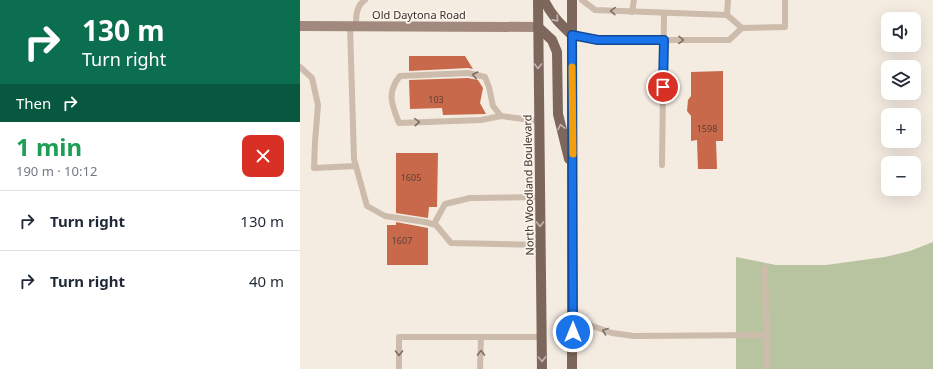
<!DOCTYPE html>
<html lang="en">
<head>
<meta charset="utf-8">
<style>
	:root { --surface:#fff; --page:#f6f6f7; --text:#1f2937; --muted:#747a83; --line:#e0e1e3 }
	body { margin:0; font-family:"Noto Sans",sans-serif; background:var(--page); color:var(--text); height:100vh; display:flex; flex-direction:column; font-size:15px; white-space:nowrap }
	* { box-sizing:border-box; margin:0 }
	p { font-size:13px; color:var(--muted) }
	.icon { flex:none; width:22px; height:22px; fill:none; stroke:currentColor; stroke-width:2; stroke-linecap:round; stroke-linejoin:round }
	.map { position:relative; flex:1; overflow:hidden }
	.side { display:flex; flex-direction:column; background:var(--surface); width:300px }
	.side>* { flex:none }
	.hud { background:#0b6e4f; color:#fff; overflow:hidden }
	.buttons { position:absolute; left:581px; top:12px; display:grid; gap:8px }
	.buttons a { display:grid; place-items:center; width:40px; height:40px; border-radius:8px; background:var(--surface); box-shadow:0 4px 16px #0002; font-size:20px }
	.pin { position:absolute; display:grid; place-items:center; width:34px; height:34px; color:#fff; margin:-17px; border:2px solid #fff; border-radius:50%; box-shadow:0 1px 4px #0007 }
	.me { position:absolute; width:44px; margin:-22px; rotate:0deg; stroke-linejoin:round; filter:drop-shadow(0 0 3px #0008) }
	.turn { display:flex; align-items:center; gap:14px; height:84px; padding:0 16px; font-size:18px }
	.turn .icon { width:52px; height:52px; stroke-width:2.5 }
	.turn b { display:block; font-size:28px; line-height:34px }
	.then { display:flex; align-items:center; height:38px; padding:0 16px; background:#0003; gap:8px; font-size:15px }
	.round { display:grid; place-items:center; flex:none; width:42px; height:42px; border-radius:8px; background:var(--page) }
	.overview { display:flex; align-items:center; justify-content:space-between; height:68px; padding:0 16px }
	h1 { font-size:24px; font-weight:700; line-height:30px; color:#1e9e55 }
	ul { padding:0; list-style:none }
	li { display:flex; align-items:center; gap:12px; height:60px; padding:0 16px; border-top:1px solid var(--line) }
	li div { flex:1 }
	li b { display:block; font-size:15px }
	li em { font-style:normal }
	main { display:flex; flex:1; min-height:0 }
	.map>svg:first-child { display:block }
	.green { fill:#b8c4a0 }
	.building { fill:#c8694b }
	.lines { fill:none; stroke-linecap:round; stroke-linejoin:round }
	.lane { stroke:#cdbbac; stroke-width:6 }
	.secondary { stroke:#a18a7d; stroke-width:10 }
	.primary { stroke:#7d675c; stroke-width:10 }
	.oneway { stroke:#7d6f65 }
	.oneway2 { stroke:#c2b5ac }
	.route-casing { stroke:#114b97; stroke-width:10 }
	.route { stroke:#1a73e8; stroke-width:7 }
	.slow { stroke:#f59e0b; stroke-width:7 }
	.labels { text-anchor:middle; dominant-baseline:central; stroke-width:3.5; stroke-linejoin:round; paint-order:stroke }
	.number-label { font-size:9px; fill:#5e3e33 }
	.street-label { font-size:11px; fill:#3b302b; stroke:#fbf5ee }
</style>
</head>
<body>
<main>
<section class="side">
<div class="hud">
<div class="turn"><svg class="icon" aria-label="right" viewBox="0 0 24 24"><path d="M7 20v-9h11M14 6l5 5-5 5"/></svg><div><b>130 m</b>Turn right</div></div>
<div class="then">Then<svg class="icon" aria-label="right" viewBox="0 0 24 24"><path d="M7 20v-9h11M14 6l5 5-5 5"/></svg></div>
</div>
<div class="overview"><div><h1>1 min</h1><p>190 m · 10:12</p></div><a class="round" style="background:#d93025;color:#fff"><svg class="icon" aria-label="close" viewBox="0 0 24 24"><path d="M6 6l12 12M18 6L6 18"/></svg></a></div>
<ul>
<li><svg class="icon" aria-label="right" viewBox="0 0 24 24"><path d="M7 20v-9h11M14 6l5 5-5 5"/></svg><div><b>Turn right</b></div><em>130 m</em></li>
<li><svg class="icon" aria-label="right" viewBox="0 0 24 24"><path d="M7 20v-9h11M14 6l5 5-5 5"/></svg><div><b>Turn right</b></div><em>40 m</em></li>
</ul>
</section>
<div class="map">
<svg width="633" height="369" viewBox="0 0 633 369">
	<rect width="100%" height="100%" fill="#f4ebe1"/>
	<polygon class="green" points="633,242 633,369 436,369 436,257 476,265 526,265 585,257 610,251"/>
	<g class="building">
		<polygon points="109,56 165,56 173,69 168,68 109,71"/>
		<polygon points="423,71 423,141 416,141 417,169 398,169 397,140 391,141 391,116 387,111 388,100 391,96 391,72"/>
		<polygon points="168,78 178,80 183,88 180,103 186,114 143,115 142,108 110,109 109,80"/>
		<polygon points="96,153 138,153 137,207 129,207 128,218 96,213"/>
		<polygon points="96,222 128,228 128,265 87,265 87,225 96,225"/>
	</g>
	<g class="lines">
		<g class="lane">
			<polyline points="332,12 334,0"/>
			<polyline points="427,15 428,0"/>
			<polyline points="50,26 54,159 67,206 85,216 125,222 136,225 151,243 241,245"/>
			<path d="M 56,26 C 56,16 56,6 65,0"/>
			<polyline points="442,28 485,27 485,0"/>
			<polyline points="272,35 298,40 429,40 442,28 427,15 295,10 282,0"/>
			<polyline points="0,67 12,78 18,105 15,142 14,168 56,166"/>
			<path d="M 201,116 L 193,106 L 189,87 L 185,77 L 168,73 L 100,76 C 86,93 92,105 99,123 L 181,120 L 201,116 L 239,121"/>
			<polyline points="362,165 364,13"/>
			<polyline points="134,224 145,204 170,198 240,197"/>
			<polyline points="465,268 467,369"/>
			<polyline points="273,319 312,333 334,336 466,335"/>
			<polyline points="99,369 99,337 242,337"/>
			<polyline points="180,369 181,337"/>
		</g>
		<polyline class="secondary" points="0,26 238,27"/>
		<g class="primary">
			<polyline points="238,0 242,369"/>
			<path d="M 244,0 C 251,15 260,24 272,35"/>
			<polyline points="272,0 272,369"/>
			<polyline points="238,27 252,40 257,52 258,114 269,159"/>
		</g>
	</g>
	<defs><path id="oneway-chevron" d="M-2-3.5L2.5 0L-2 3.5" fill="none" stroke-width="1.6" stroke-linecap="round" stroke-linejoin="round"/></defs>
	<g class="oneway">
		<use href="#oneway-chevron" transform="translate(313 11) rotate(-178)"/>
		<use href="#oneway-chevron" transform="translate(381 40) rotate(1)"/>
		<use href="#oneway-chevron" transform="translate(175 75) rotate(-167)"/>
		<use href="#oneway-chevron" transform="translate(117 122) rotate(-4)"/>
		<use href="#oneway-chevron" transform="translate(305 331) rotate(-160)"/>
		<use href="#oneway-chevron" transform="translate(99 353) rotate(90)"/>
		<use href="#oneway-chevron" transform="translate(181 353) rotate(-89)"/>
	</g>
	<g class="oneway2">
		<use href="#oneway-chevron" transform="translate(256 19) rotate(48)"/>
		<use href="#oneway-chevron" transform="translate(238 66) rotate(89)"/>
		<use href="#oneway-chevron" transform="translate(261 127) rotate(-103)"/>
		<use href="#oneway-chevron" transform="translate(240 224) rotate(89)"/>
		<use href="#oneway-chevron" transform="translate(242 359) rotate(89)"/>
	</g>
	<g class="lines">
		<g class="route-casing">
			<polyline id="route" points="273,332 272,35 298,40 364,40 363,87"/>
		</g>
		<use href="#route" class="route"/>
		<polyline class="slow" points="272,67 273,154"/>
	</g>
	<g class="labels">
		<g class="number-label">
			<text x="136" y="99">103</text>
			<text x="407" y="128">1598</text>
			<text x="111" y="177">1605</text>
			<text x="102" y="240">1607</text>
		</g>
		<g class="street-label">
			<text x="119" y="14">Old Daytona Road</text>
			<text transform="translate(228 185) rotate(-91)">North Woodland Boulevard</text>
		</g>
	</g>
</svg>
<div class="buttons">
<a><svg class="icon" aria-label="sound" viewBox="0 0 24 24"><path d="M4 9h4l5-4v14l-5-4H4zM17 9q2 3 0 6"/></svg></a>
<a><svg class="icon" aria-label="layers" viewBox="0 0 24 24"><path d="M12 4l9 5-9 5-9-5zM3 14l9 5 9-5"/></svg></a>
<a>+</a>
<a>−</a>
</div>
<div class="pin" style="left:363px;top:87px;background:#d93025"><svg class="icon" aria-label="arrive" viewBox="0 0 24 24"><path d="M6 21V4h12l-3 4 3 4H6"/></svg></div>
<svg class="me" style="left:273px;top:332px" viewBox="-20 -20 40 40"><circle r="17" fill="#1a73e8" stroke="#fff" stroke-width="3"/><path d="M0-11L8 9 0 5-8 9z" fill="#fff"/></svg>
</div>
</main>
</body>
</html>
